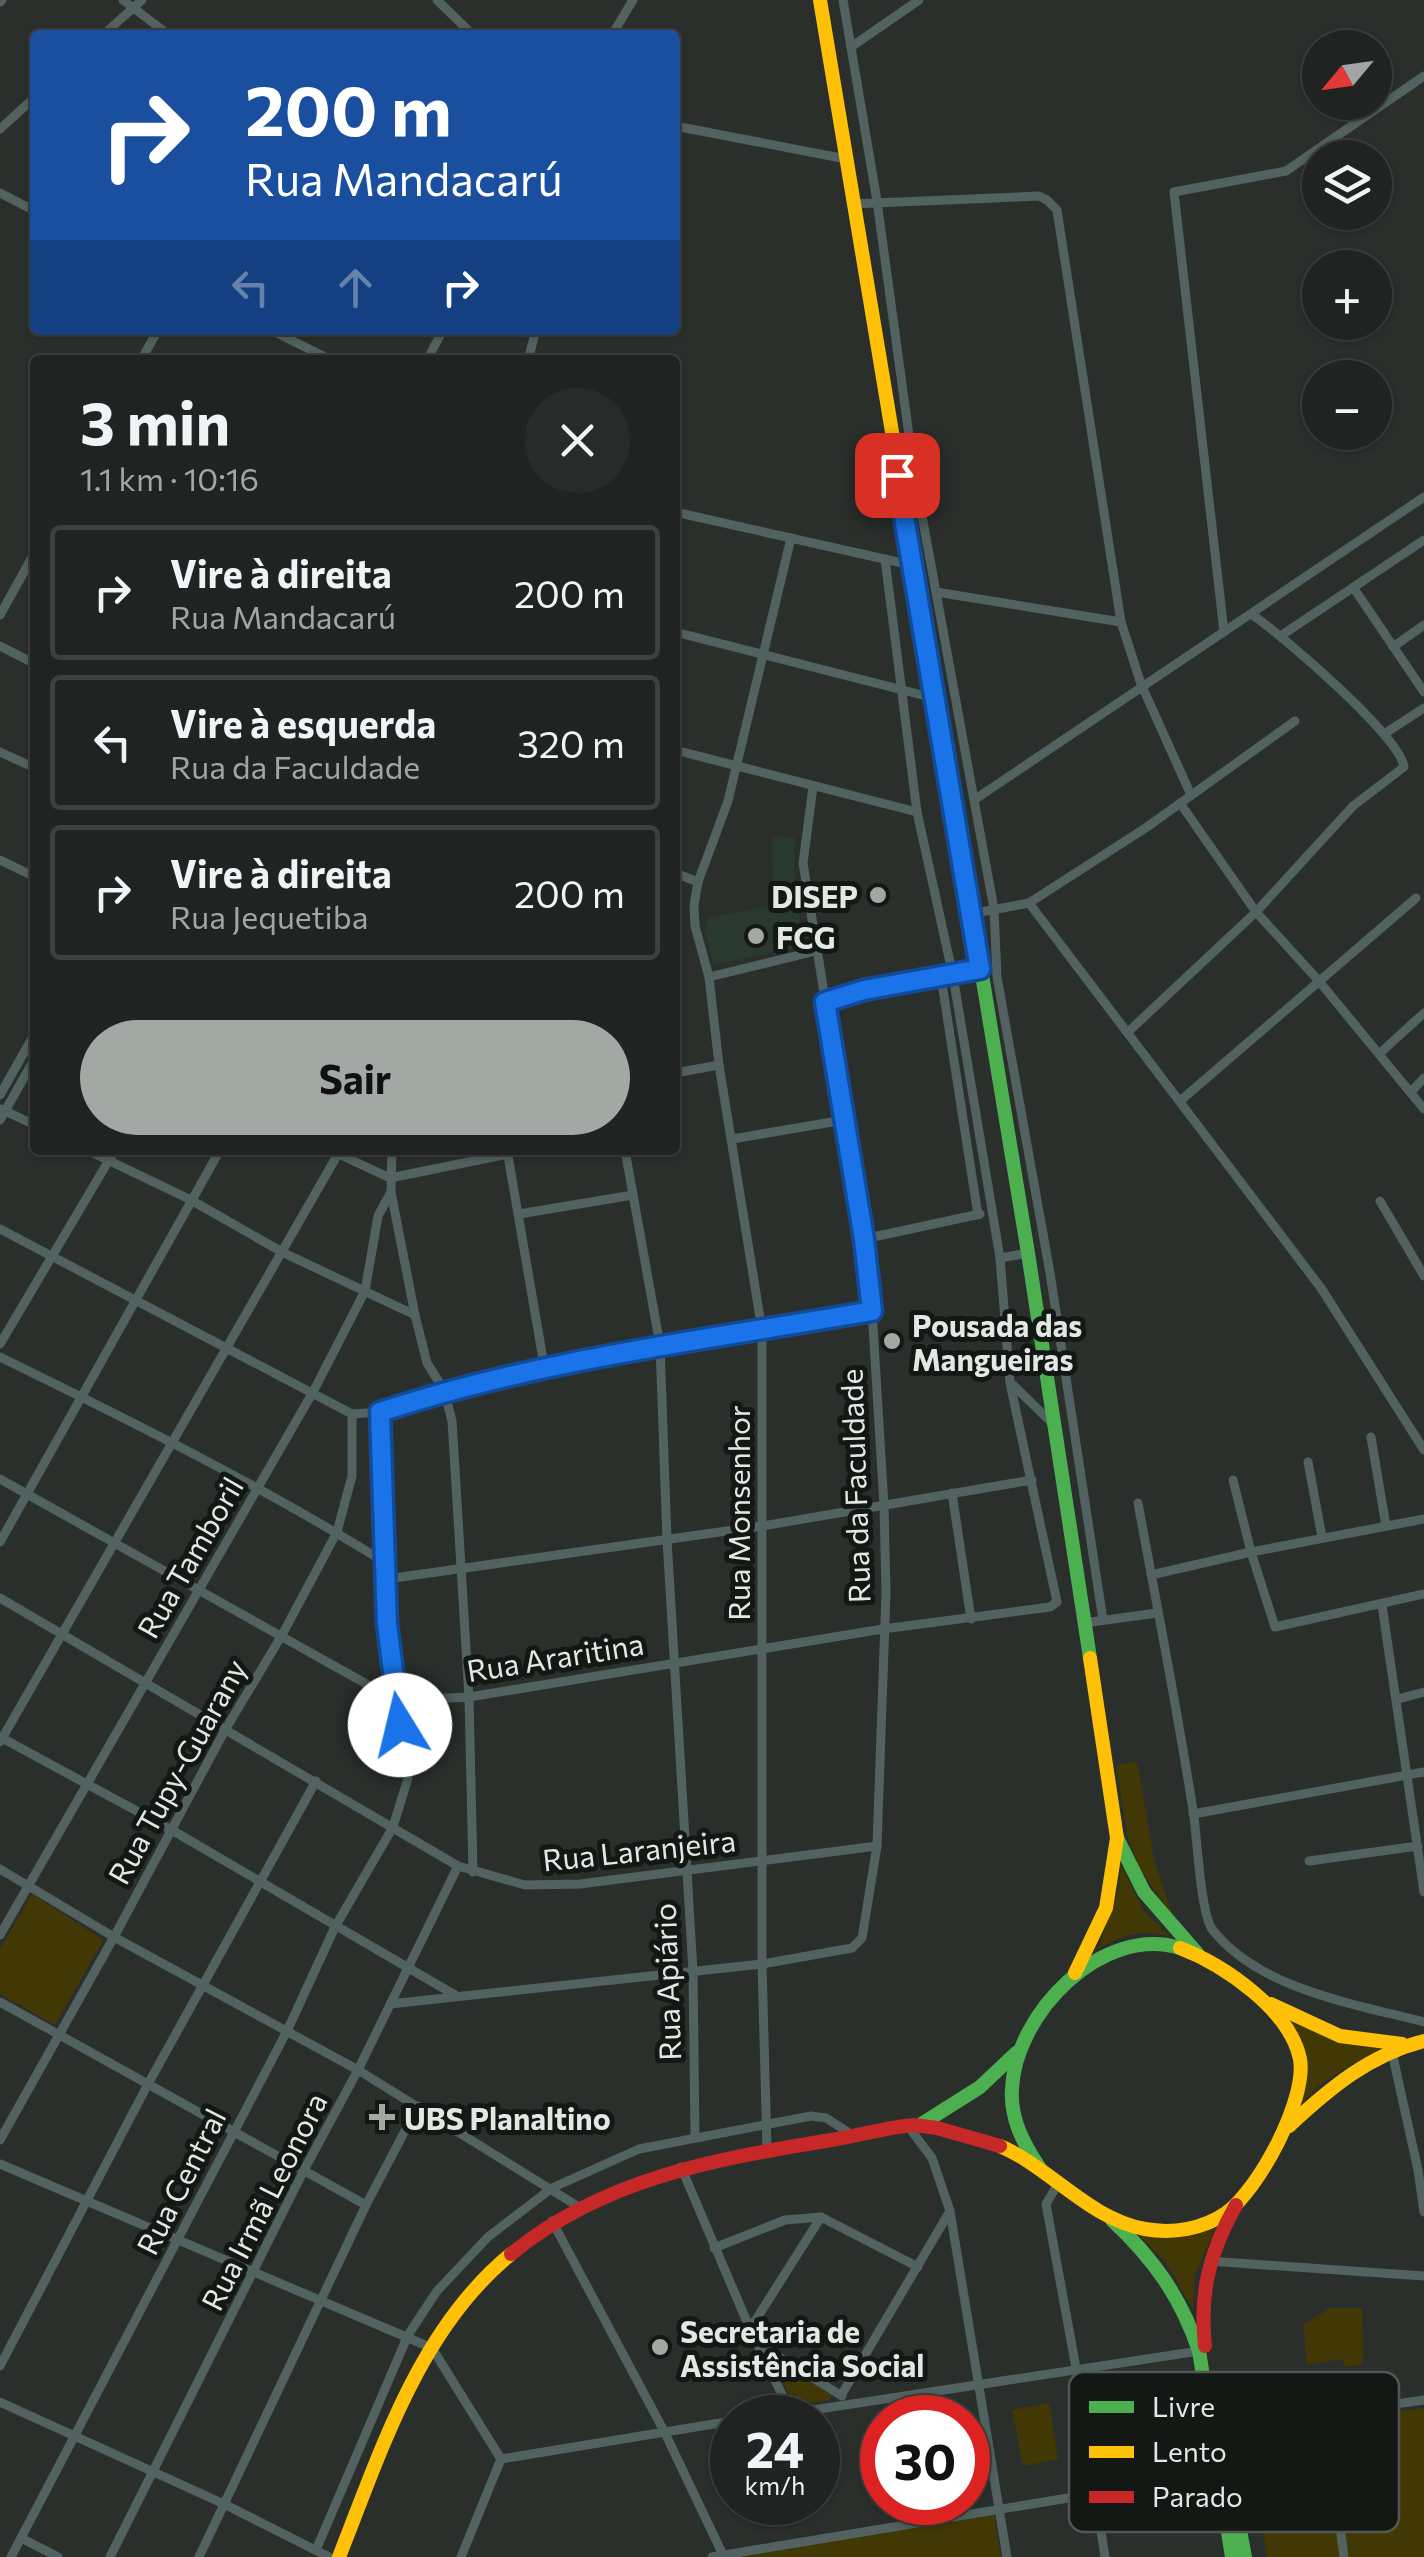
<!DOCTYPE html>
<html lang="pt">
<head>
<meta charset="utf-8">
<style>
	:root { --surface:#202321; --page:#282b2a; --text:#f1f3f6; --muted:#a2a4a5; --line:#3d403f; --accent:#a2a8a4 }
	body { margin:0; font-family:Commissioner,sans-serif; background:var(--page); color:var(--text); height:100vh; display:flex; flex-direction:column; font-size:38px; white-space:nowrap }
	* { box-sizing:border-box; margin:0 }
	p { font-size:32px; color:var(--muted) }
	.icon { flex:none; width:55px; height:55px; fill:none; stroke:currentColor; stroke-width:2; stroke-linecap:round; stroke-linejoin:round }
	.map { position:relative; flex:1; overflow:hidden }
	.sheet { position:absolute; left:30px; top:355px; width:650px; height:800px; display:flex; flex-direction:column; background:var(--surface); border-radius:10px; box-shadow:0 2px 8px #0004,0 0 0 2px var(--line) }
	.sheet>* { flex:none }
	.guide { position:absolute; left:30px; top:30px; width:650px; height:305px; border-radius:10px; box-shadow:0 2px 8px #0004,0 0 0 2px var(--line); background:#1a4fa0; color:#fff; overflow:hidden }
	.needle { width:65px; rotate:241deg }
	.tools { position:absolute; left:1302px; top:30px; display:grid; gap:20px }
	.tools a { display:grid; place-items:center; width:90px; height:90px; border-radius:50%; background:var(--surface); box-shadow:0 2px 8px #0004,0 0 0 2px var(--line); font-size:50px }
	.speed { position:absolute; left:710px; top:2395px; display:flex; gap:20px; font-size:50px; font-weight:700; text-align:center }
	.speed>* { display:grid; place-content:center; width:130px; height:130px; border-radius:50%; background:var(--surface); box-shadow:0 2px 8px #0004,0 0 0 2px var(--line); line-height:1 }
	.speed small { font-size:25px; font-weight:400 }
	.speed .limit { border:15px solid #d22; background:#fff; color:#111 }
	.pin { position:absolute; display:grid; place-items:center; width:85px; height:85px; color:#fff; margin:-42px; border-radius:20px; box-shadow:0 5px 15px #0006 }
	.me { position:absolute; width:110px; margin:-55px; rotate:351deg; stroke-linejoin:round; filter:drop-shadow(0 0 8px #0008) }
	.turn { display:flex; align-items:center; gap:35px; height:210px; padding:0 50px; font-size:45px }
	.turn .icon { width:130px; height:130px; stroke-width:2.5 }
	.turn b { display:block; font-size:70px; line-height:85px }
	.lanes { display:flex; align-items:center; height:95px; padding:0 50px; background:#0003; justify-content:center; gap:50px; direction:ltr }
	.lanes .off { opacity:.35 }
	.round { display:grid; place-items:center; flex:none; width:105px; height:105px; border-radius:52px; background:var(--page) }
	.summary { display:flex; align-items:center; justify-content:space-between; height:170px; padding:0 50px }
	h1 { font-size:60px; font-weight:700; line-height:75px }
	.button { display:flex; gap:20px; margin-top:auto; padding:20px 50px }
	.button a { flex:1; height:115px; border-radius:60px; background:var(--accent); color:#111; font-size:40px; font-weight:700; line-height:115px; text-align:center }
	ul { padding:0; list-style:none }
	li { display:flex; align-items:center; gap:30px; height:135px; margin:0 20px 15px; padding:0 30px; border:5px solid var(--line); border-radius:10px }
	li div { flex:1 }
	li b { display:block; font-size:38px }
	li em { font-style:normal }
	.map>svg:first-child { display:block }
	.built { fill:#29392f }
	.green { fill:#423806 }
	.lines { fill:none; stroke-linecap:round; stroke-linejoin:round }
	.street { stroke:#516260; stroke-width:9 }
	.fast { stroke:#4caf50; stroke-width:14 }
	.slow { stroke:#ffc107; stroke-width:14 }
	.jam { stroke:#c62828; stroke-width:14 }
	.route-casing { stroke:#114b97; stroke-width:25 }
	.route { stroke:#1a73e8; stroke-width:18 }
	.poi-dot { fill:#a2a8a4; stroke:#141815; stroke-width:4 }
	.labels { text-anchor:middle; dominant-baseline:central; stroke-width:10; stroke-linejoin:round; paint-order:stroke }
	.poi-label { font-size:30px; font-weight:bold; fill:#e2e9e5; stroke:#141815; text-anchor:start }
	.street-label { font-size:30px; fill:#e2e9e5; stroke:#141815 }
	.key { fill:#141815; stroke:#525753; stroke-width:2.5 }
	.key-label { font-size:28px; fill:#e2e9e5 }
</style>
</head>
<body>
<div class="map">
<svg width="1424" height="2557" viewBox="0 0 1424 2557">
	<rect width="100%" height="100%" fill="#2a2f2c"/>
	<g class="built">
		<polygon points="772,836 794,837 795,896 773,898"/>
		<polygon points="795,901 807,945 713,965 705,928 708,918"/>
	</g>
	<g class="green">
		<polygon points="1137,1761 1154,1859 1172,1915 1140,1869 1128,1838 1116,1766"/>
		<path d="M 1121,1865 L 1143,1910 L 1170,1937 C 1143,1927 1121,1936 1098,1949 L 1119,1888 Z"/>
		<polygon points="32,1894 103,1940 55,2025 0,1994 0,1949"/>
		<path d="M 1287,2016 L 1334,2041 L 1383,2050 C 1351,2064 1326,2076 1303,2102 C 1309,2061 1311,2052 1287,2016 Z"/>
		<polygon points="1219,2220 1194,2277 1193,2309 1165,2261 1138,2234"/>
		<polygon points="1330,2308 1362,2308 1363,2364 1345,2367 1342,2359 1307,2365 1303,2325"/>
		<polygon points="778,2361 831,2395 829,2400 794,2405 774,2363"/>
		<polygon points="1049,2403 1058,2459 1023,2466 1012,2410"/>
		<polygon points="1424,2408 1424,2557 1267,2557 1248,2433"/>
		<polygon points="994,2513 1001,2557 741,2557"/>
	</g>
	<g class="lines">
		<g class="street">
			<polyline points="123,0 169,35"/>
			<polyline points="437,0 473,35"/>
			<polyline points="843,0 877,201 914,472 994,909 997,977 1050,1273 1103,1620"/>
			<polyline points="0,2 2,0"/>
			<polyline points="103,35 142,0"/>
			<polyline points="612,35 633,0"/>
			<polyline points="851,47 919,0"/>
			<polyline points="675,126 846,159"/>
			<polyline points="0,129 35,97"/>
			<polyline points="0,193 35,211"/>
			<polyline points="852,204 1039,196 1047,200 1057,210 1121,622 1141,684 1191,795"/>
			<polyline points="271,330 331,360"/>
			<polyline points="141,360 158,330"/>
			<polyline points="427,360 443,330"/>
			<polyline points="528,360 536,330"/>
			<polyline points="675,512 911,565"/>
			<polyline points="1353,587 1424,692"/>
			<polyline points="936,592 1121,622"/>
			<polyline points="0,615 35,552"/>
			<polyline points="675,632 934,698"/>
			<polyline points="1224,632 1174,192 1286,171 1424,76"/>
			<polyline points="1282,635 1424,540"/>
			<polyline points="0,646 35,664"/>
			<polyline points="1393,647 1424,625"/>
			<polyline points="1384,734 1424,708"/>
			<polyline points="675,750 917,812"/>
			<polyline points="0,752 35,768"/>
			<polyline points="974,800 1424,497"/>
			<polyline points="1180,803 1256,912 1318,980 1424,1109"/>
			<polyline points="0,860 35,877"/>
			<polyline points="675,873 698,882"/>
			<polyline points="1029,903 1147,827 1295,721"/>
			<polyline points="970,914 1029,903 1321,1288 1424,1450"/>
			<polyline points="709,977 816,951"/>
			<polyline points="941,977 978,1215"/>
			<polyline points="825,1002 864,990 980,969"/>
			<path d="M 1128,1032 L 1256,912 L 1353,806 L 1404,767 C 1400,736 1281,634 1251,614"/>
			<polyline points="1379,1054 1424,1013"/>
			<polyline points="675,1073 719,1065"/>
			<polyline points="1411,1092 1424,1078"/>
			<polyline points="0,1095 35,1033"/>
			<polyline points="1180,1101 1416,898"/>
			<polyline points="1,1109 35,1125"/>
			<polyline points="0,1120 35,1058"/>
			<polyline points="732,1139 844,1120"/>
			<polyline points="87,1150 191,1200 282,1252 415,1315"/>
			<polyline points="330,1150 390,1178 508,1154"/>
			<polyline points="392,1150 391,1192 415,1315 427,1363 444,1390 452,1421 469,1697 473,1872"/>
			<polyline points="507,1150 544,1365"/>
			<polyline points="625,1150 660,1345 667,1540 693,1971 695,2138"/>
			<polyline points="1380,1201 1424,1276"/>
			<polyline points="519,1214 633,1195"/>
			<polyline points="0,1229 352,1414"/>
			<polyline points="864,1239 980,1214"/>
			<polyline points="1000,1258 1028,1253"/>
			<polyline points="0,1344 115,1150"/>
			<path d="M 0,1357 C 131,1421 262,1486 386,1563"/>
			<polyline points="1013,1385 1052,1423"/>
			<polyline points="352,1414 380,1412 444,1390 544,1365 872,1311"/>
			<polyline points="1371,1437 1386,1526"/>
			<polyline points="1308,1462 1322,1537"/>
			<polyline points="0,1479 379,1691 408,1700 469,1697 883,1629 1050,1607 1057,1602 1010,1383 1000,1258 953,976 917,812 885,559"/>
			<polyline points="1233,1480 1251,1552 1275,1627 1424,1594"/>
			<polyline points="952,1493 971,1619"/>
			<path d="M 1138,1503 C 1157,1607 1178,1712 1194,1817 C 1197,1839 1201,1914 1212,1929 C 1258,1989 1355,2004 1424,2022"/>
			<polyline points="0,1542 220,1150"/>
			<polyline points="1151,1575 1251,1552 1424,1519"/>
			<polyline points="387,1579 762,1526 1032,1480"/>
			<polyline points="0,1598 458,1866 525,1885 580,1884 877,1846"/>
			<polyline points="1382,1605 1424,1892"/>
			<polyline points="1084,1623 1157,1613"/>
			<polyline points="1398,1699 1424,1692"/>
			<polyline points="0,1737 170,1829 455,1995"/>
			<polyline points="0,1742 338,1154"/>
			<polyline points="1193,1814 1424,1772"/>
			<polyline points="1309,1861 1418,1846"/>
			<polyline points="0,1869 114,1937 358,2070 579,2207"/>
			<polyline points="0,1935 313,1392 365,1291 378,1216 391,1192"/>
			<polyline points="0,2002 366,2205"/>
			<polyline points="390,2004 762,1964 852,1948 862,1938 877,1846 886,1593 884,1505 872,1311 864,1239 803,863 813,787"/>
			<polyline points="1391,2048 1418,2170 1424,2212"/>
			<polyline points="908,2126 932,2158 950,2211 1007,2557"/>
			<polyline points="0,2140 114,1937 225,1730 282,1635 337,1532 352,1476 352,1414"/>
			<polyline points="767,2150 762,1964 762,1330 719,1065 709,977 695,926 694,905 698,882 728,801 791,538"/>
			<polyline points="0,2164 432,2348 501,2459"/>
			<polyline points="681,2167 750,2329 791,2413"/>
			<polyline points="1058,2184 1046,2204 1076,2368 1105,2557"/>
			<polyline points="552,2221 664,2431 724,2557"/>
			<polyline points="714,2248 785,2220 821,2217"/>
			<polyline points="1209,2261 1424,2276"/>
			<polyline points="750,2329 821,2217 918,2267"/>
			<polyline points="758,2344 842,2396"/>
			<polyline points="0,2366 148,2084 316,1781"/>
			<polyline points="842,2394 950,2211"/>
			<polyline points="0,2402 224,2504 329,2557"/>
			<polyline points="1325,2414 1344,2557"/>
			<polyline points="760,2418 1199,2351"/>
			<polyline points="1222,2429 1424,2400"/>
			<polyline points="501,2459 732,2421"/>
			<polyline points="21,2538 58,2557"/>
			<polyline points="316,2550 408,2335 437,2291 488,2237 552,2188 639,2149 811,2116 826,2118 851,2134"/>
			<polyline points="11,2557 287,2031 335,1927 393,1827 408,1778 387,1624 380,1412"/>
			<polyline points="110,2557 304,2170 358,2070 458,1866"/>
			<polyline points="199,2557 366,2205 418,2106"/>
			<polyline points="461,2557 501,2459"/>
			<polyline points="712,2557 1219,2473"/>
		</g>
		<g class="fast">
			<polyline points="918,588 1028,1253 1090,1658"/>
			<polyline points="1117,1838 1144,1892 1197,1953"/>
			<polyline points="920,2125 980,2087 1016,2053"/>
			<path d="M 1039,2167 C 1023,2143 1010,2118 1012,2089 C 1015,2014 1102,1924 1180,1948"/>
			<path d="M 1112,2220 C 1153,2258 1181,2297 1199,2351 L 1232,2557"/>
			<polyline points="1216,2401 1245,2557"/>
		</g>
		<g class="slow">
			<polyline points="820,0 918,588"/>
			<polyline points="1075,1973 1106,1908 1117,1838 1090,1658"/>
			<polyline points="1271,2004 1340,2036 1402,2044"/>
			<path d="M 1289,2126 C 1330,2088 1369,2055 1424,2041"/>
			<path d="M 1000,2146 C 1051,2168 1089,2219 1145,2229 C 1173,2234 1203,2229 1226,2213 C 1259,2189 1307,2100 1300,2059 C 1290,2010 1224,1965 1180,1948"/>
			<path d="M 339,2557 C 381,2451 419,2329 511,2254"/>
		</g>
		<g class="jam">
			<path d="M 511,2254 C 604,2178 716,2159 831,2140 C 859,2136 886,2127 914,2125 L 937,2128 L 1000,2146"/>
			<path d="M 1205,2346 C 1199,2293 1210,2251 1236,2205"/>
		</g>
	</g>
	<g class="lines">
		<g class="route-casing">
			<path id="route" d="M 400,1725 L 387,1624 L 380,1412 C 541,1359 706,1340 872,1311 L 864,1239 L 825,1002 L 864,990 L 980,969 L 897,475"/>
		</g>
		<use href="#route" class="route"/>
	</g>
	<g class="poi-dot">
		<circle cx="878" cy="895" r="10"/>
		<circle cx="756" cy="936" r="10"/>
		<circle cx="892" cy="1341" r="10"/>
		<path d="M377 2102h10v10h10v10h-10v10h-10v-10h-10v-10h10z"/>
		<circle cx="660" cy="2347" r="10"/>
	</g>
	<g class="labels">
		<g class="poi-label">
			<text x="858" y="895" text-anchor="end">DISEP</text>
			<text x="776" y="936">FCG</text>
			<text x="912" y="1324">Pousada das<tspan x="912" dy="34">Mangueiras</tspan></text>
			<text x="404" y="2117">UBS Planaltino</text>
			<text x="680" y="2330">Secretaria de<tspan x="680" dy="34">Assistência Social</tspan></text>
		</g>
		<g class="street-label">
			<text transform="translate(854 1486) rotate(-92)">Rua da Faculdade</text>
			<text transform="translate(737 1513) rotate(-90)">Rua Monsenhor</text>
			<text transform="translate(189 1557) rotate(-60)">Rua Tamboril</text>
			<text transform="translate(555 1656) rotate(-9)">Rua Araritina</text>
			<text transform="translate(176 1771) rotate(-61)">Rua Tupy-Guarany</text>
			<text transform="translate(639 1849) rotate(-6)">Rua Laranjeira</text>
			<text transform="translate(666 1982) rotate(-92)">Rua Apiário</text>
			<text transform="translate(180 2181) rotate(-63)">Rua Central</text>
			<text transform="translate(263 2201) rotate(-63)">Rua Irmã Leonora</text>
		</g>
	</g>
	<rect x="1069" y="2372" width="330" height="160" rx="15" class="key"/>
	<rect x="1089" y="2401" width="45" height="12" fill="#4caf50"/>
	<rect x="1089" y="2446" width="45" height="12" fill="#ffc107"/>
	<rect x="1089" y="2491" width="45" height="12" fill="#c62828"/>
	<g class="key-label">
		<text x="1152" y="2417">Livre</text>
		<text x="1152" y="2462">Lento</text>
		<text x="1152" y="2507">Parado</text>
	</g>
</svg>
<div class="tools">
<a><svg class="needle" viewBox="-14 -14 28 28"><path d="M0-13l5 13h-10z" fill="#e53935"/><path d="M0 13l5-13h-10z" fill="#a2a4a5"/></svg></a>
<a><svg class="icon" aria-label="layers" viewBox="0 0 24 24"><path d="M12 4l9 5-9 5-9-5zM3 14l9 5 9-5"/></svg></a>
<a>+</a>
<a>−</a>
</div>
<div class="speed"><div>24<small>km/h</small></div><div class="limit">30</div></div>
<div class="pin" style="left:897px;top:475px;background:#d93025"><svg class="icon" aria-label="arrive" viewBox="0 0 24 24"><path d="M6 21V4h12l-3 4 3 4H6"/></svg></div>
<svg class="me" style="left:400px;top:1725px" viewBox="-20 -20 40 40"><circle r="19" fill="#fff"/><path d="M0-13L10 11 0 6-10 11z" fill="#1a73e8"/></svg>
<div class="guide">
<div class="turn"><svg class="icon" aria-label="right" viewBox="0 0 24 24"><path d="M7 20v-9h11M14 6l5 5-5 5"/></svg><div><b>200 m</b>Rua Mandacarú</div></div>
<div class="lanes"><svg class="icon off" aria-label="left" viewBox="0 0 24 24"><path d="M17 20v-9H6M10 6l-5 5 5 5"/></svg><svg class="icon off" aria-label="ahead" viewBox="0 0 24 24"><path d="M12 20V5M6 11l6-6 6 6"/></svg><svg class="icon" aria-label="right" viewBox="0 0 24 24"><path d="M7 20v-9h11M14 6l5 5-5 5"/></svg></div>
</div>
<section class="sheet">
<div class="summary"><div><h1>3 min</h1><p>1.1 km · 10:16</p></div><a class="round"><svg class="icon" aria-label="close" viewBox="0 0 24 24"><path d="M6 6l12 12M18 6L6 18"/></svg></a></div>
<ul>
<li><svg class="icon" aria-label="right" viewBox="0 0 24 24"><path d="M7 20v-9h11M14 6l5 5-5 5"/></svg><div><b>Vire à direita</b><p>Rua Mandacarú</p></div><em>200 m</em></li>
<li><svg class="icon" aria-label="left" viewBox="0 0 24 24"><path d="M17 20v-9H6M10 6l-5 5 5 5"/></svg><div><b>Vire à esquerda</b><p>Rua da Faculdade</p></div><em>320 m</em></li>
<li><svg class="icon" aria-label="right" viewBox="0 0 24 24"><path d="M7 20v-9h11M14 6l5 5-5 5"/></svg><div><b>Vire à direita</b><p>Rua Jequetiba</p></div><em>200 m</em></li>
</ul>
<div class="button"><a>Sair</a></div>
</section>
</div>
</body>
</html>
